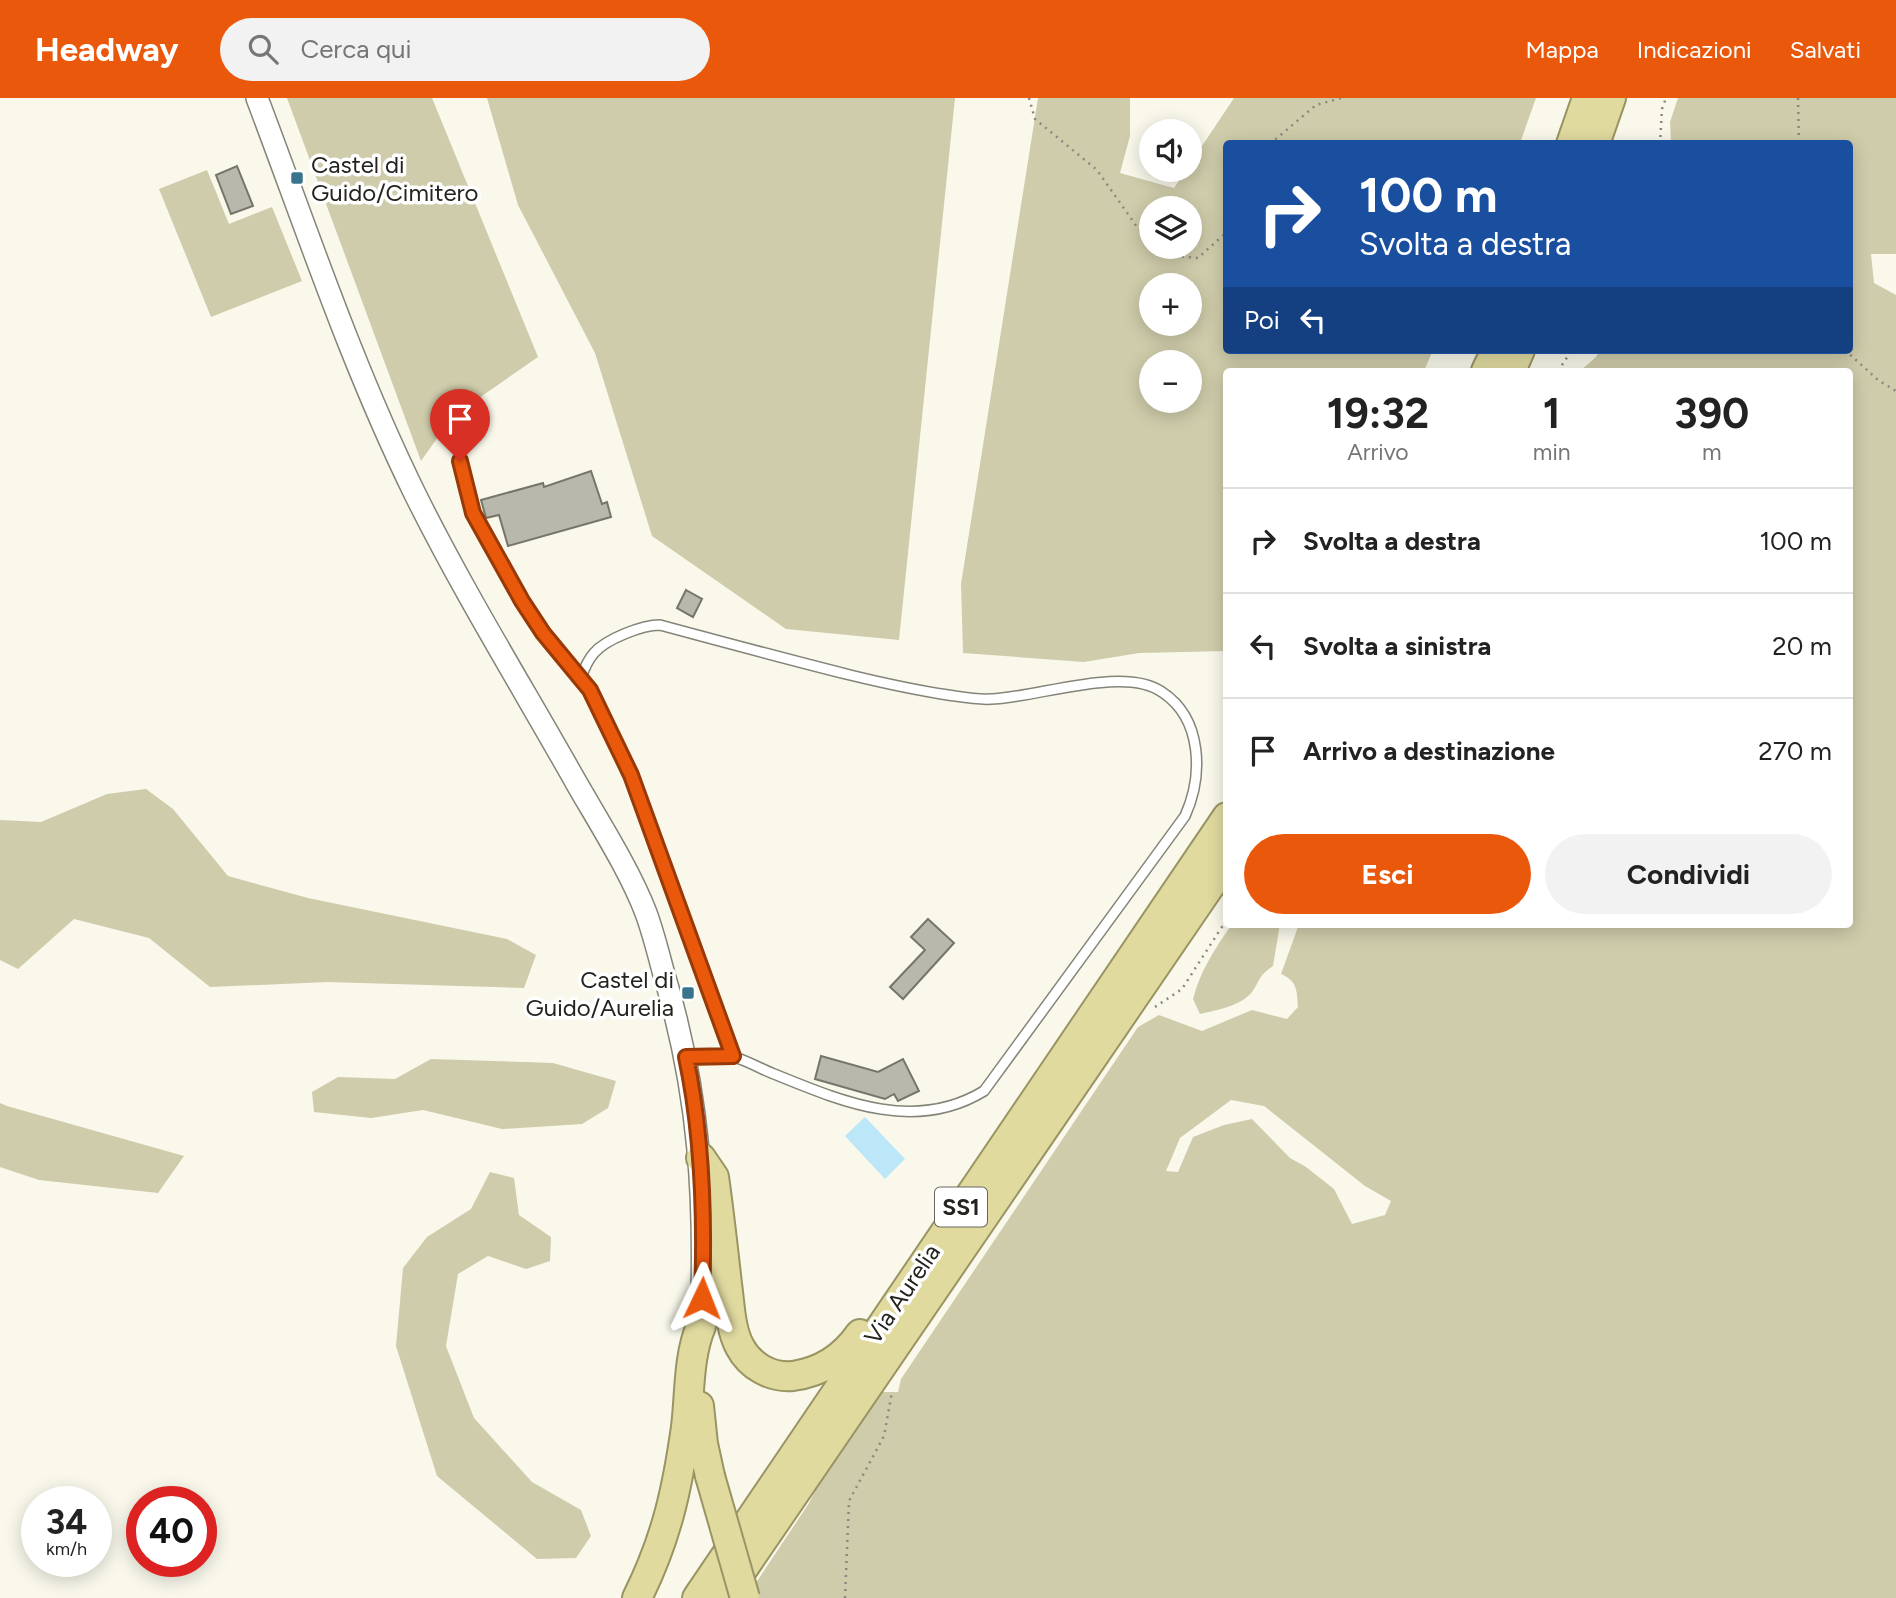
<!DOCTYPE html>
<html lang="it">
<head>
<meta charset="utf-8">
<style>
	:root { --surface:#fff; --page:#f2f2f2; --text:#222; --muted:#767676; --line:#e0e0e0; --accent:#ea580c }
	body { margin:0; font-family:Figtree,sans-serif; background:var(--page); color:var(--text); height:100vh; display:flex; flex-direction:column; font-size:26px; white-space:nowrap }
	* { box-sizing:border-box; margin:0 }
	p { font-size:23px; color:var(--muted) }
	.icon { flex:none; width:38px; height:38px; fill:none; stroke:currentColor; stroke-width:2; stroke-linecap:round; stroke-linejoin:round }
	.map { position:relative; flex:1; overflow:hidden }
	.side { position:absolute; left:1223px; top:270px; width:630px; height:560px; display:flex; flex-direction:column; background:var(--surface); border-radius:7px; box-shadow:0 4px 18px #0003 }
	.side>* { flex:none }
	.banner { position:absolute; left:1223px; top:42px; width:630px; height:214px; border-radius:7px; box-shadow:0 4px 18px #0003; background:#1a4fa0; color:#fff; overflow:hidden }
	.buttons { position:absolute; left:1139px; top:21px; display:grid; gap:14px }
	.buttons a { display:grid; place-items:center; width:63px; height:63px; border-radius:50%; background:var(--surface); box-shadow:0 4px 18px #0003; font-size:35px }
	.speed { position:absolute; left:21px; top:1388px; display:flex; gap:14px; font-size:35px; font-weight:700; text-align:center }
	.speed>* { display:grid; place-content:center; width:91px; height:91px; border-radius:50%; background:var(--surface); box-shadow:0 4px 18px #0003; line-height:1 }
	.speed small { font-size:18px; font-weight:400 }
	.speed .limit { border:10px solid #d22; background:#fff; color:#111 }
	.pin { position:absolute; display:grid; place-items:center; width:60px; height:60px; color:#fff; margin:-72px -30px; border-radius:50% 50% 50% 0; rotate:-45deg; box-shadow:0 0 7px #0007 }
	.pin .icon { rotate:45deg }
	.me { position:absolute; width:77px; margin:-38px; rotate:2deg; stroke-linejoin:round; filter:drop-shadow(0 0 5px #0008) }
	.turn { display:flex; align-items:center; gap:24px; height:147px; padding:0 21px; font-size:32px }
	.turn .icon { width:91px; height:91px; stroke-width:2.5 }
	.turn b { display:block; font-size:49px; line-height:60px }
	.then { display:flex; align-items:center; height:66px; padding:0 21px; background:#0003; gap:14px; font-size:26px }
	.eta { display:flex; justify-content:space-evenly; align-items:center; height:119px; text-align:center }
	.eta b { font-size:42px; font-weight:700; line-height:49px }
	.primary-button { display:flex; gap:14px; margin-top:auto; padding:14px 21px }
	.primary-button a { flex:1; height:80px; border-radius:42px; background:var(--accent); color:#fff; font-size:28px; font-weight:700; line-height:80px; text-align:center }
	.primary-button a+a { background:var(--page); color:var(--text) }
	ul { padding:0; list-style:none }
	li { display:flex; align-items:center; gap:21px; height:105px; padding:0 21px; border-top:2px solid var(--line) }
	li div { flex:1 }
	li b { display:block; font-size:26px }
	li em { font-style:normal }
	header { display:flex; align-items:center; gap:42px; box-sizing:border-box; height:98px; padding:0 35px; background:var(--accent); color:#fff }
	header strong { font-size:33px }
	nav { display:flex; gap:38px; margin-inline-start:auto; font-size:24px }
	.search { width:490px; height:63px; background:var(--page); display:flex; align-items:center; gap:18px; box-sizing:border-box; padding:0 24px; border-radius:38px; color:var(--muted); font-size:26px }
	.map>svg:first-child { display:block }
	.green { fill:#cfccab; fill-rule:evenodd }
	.water { fill:#bbe7f9 }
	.building { fill:#b9b8ac; stroke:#757569; stroke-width:2 }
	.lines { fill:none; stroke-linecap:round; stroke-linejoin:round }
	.service-casing { stroke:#858479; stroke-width:12 }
	.tertiary-casing { stroke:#858479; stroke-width:24 }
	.trunk-casing { stroke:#999463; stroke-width:32 }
	.path { stroke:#8a8980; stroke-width:2.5; stroke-dasharray:2 5; stroke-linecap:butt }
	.service { stroke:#fff; stroke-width:9 }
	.tertiary { stroke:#fff; stroke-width:21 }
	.trunk { stroke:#e0da9f; stroke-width:28 }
	.trunk-bridge-casing { stroke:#999463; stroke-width:32; stroke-linecap:butt }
	.trunk-bridge { stroke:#e0da9f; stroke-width:28 }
	.route-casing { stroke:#983908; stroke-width:18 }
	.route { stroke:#ea580c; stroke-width:12 }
	.poi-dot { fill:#38758c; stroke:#fff; stroke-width:2.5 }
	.labels { text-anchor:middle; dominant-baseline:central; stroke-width:7; stroke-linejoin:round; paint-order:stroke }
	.shield { fill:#fff; stroke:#666662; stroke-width:2 }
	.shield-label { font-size:23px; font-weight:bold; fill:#24241f }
	.poi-label { font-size:24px; fill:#24241f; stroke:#fff; text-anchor:start }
	.street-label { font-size:24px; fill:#24241f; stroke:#fff }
</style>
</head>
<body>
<header>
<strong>Headway</strong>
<div class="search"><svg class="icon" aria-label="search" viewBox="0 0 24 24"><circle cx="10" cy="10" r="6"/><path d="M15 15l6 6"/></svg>Cerca qui</div>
<nav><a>Mappa</a><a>Indicazioni</a><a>Salvati</a></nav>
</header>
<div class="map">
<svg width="1896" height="1500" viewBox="0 0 1896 1500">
	<rect width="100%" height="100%" fill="#f9f8eb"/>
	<g class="green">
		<polygon points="287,0 432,0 538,259 453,318 421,363"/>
		<polygon points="487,0 955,0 899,542 786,531 652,438 595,255 518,107"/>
		<path d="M 1038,0 L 1130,0 L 1130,38 L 1120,75 L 1174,90 L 1186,72 L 1190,72 L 1190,66 L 1234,0 L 1536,0 L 1520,45 L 1227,46 L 1227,252 L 1433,252 L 1424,273 L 1227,273 L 1227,553 L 1139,555 L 1084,564 L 963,555 L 961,486 ZM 1152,110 L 1190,110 L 1190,149 L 1152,149 ZM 1152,187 L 1190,187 L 1190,226 L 1152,226 ZM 1152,264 L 1190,264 L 1190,303 L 1152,303 Z"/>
		<path d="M 1678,0 L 1896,0 L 1896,156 L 1871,156 L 1874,185 L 1896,197 L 1896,1500 L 746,1500 L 809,1405 L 826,1372 L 878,1294 L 898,1294 L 901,1281 L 1138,929 L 1159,917 L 1202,933 L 1252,912 L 1287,921 L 1298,909 C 1297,892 1297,883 1281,876 L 1299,826 L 1850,826 L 1850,273 L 1580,273 L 1596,259 L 1600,252 L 1850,252 L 1850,46 L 1671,45 L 1670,24 ZM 1231,1002 L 1264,1008 L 1365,1088 L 1391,1103 L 1385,1117 L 1352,1126 L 1334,1091 L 1306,1069 L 1290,1060 L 1252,1021 L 1224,1027 L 1193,1039 L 1178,1074 L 1166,1073 L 1180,1040 Z"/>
		<polygon points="207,72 229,126 272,109 302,183 211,219 159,91"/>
		<polygon points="146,691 173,711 228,778 308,800 507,841 536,857 524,890 328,884 210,889 149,840 74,821 18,871 0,862 0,722 41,724 107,696"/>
		<path d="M 1232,826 L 1280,826 L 1273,868 C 1258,878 1261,881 1252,894 C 1241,908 1217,912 1200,916 L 1193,901 C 1200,873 1216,849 1232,826 Z"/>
		<polygon points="431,961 553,965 616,983 608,1010 582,1026 502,1031 423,1012 371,1020 314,1014 312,994 338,979 395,981"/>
		<polygon points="0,1005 7,1008 184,1058 158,1095 39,1082 0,1069"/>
		<polygon points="490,1074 514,1080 519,1117 551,1139 550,1163 526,1171 488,1158 458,1176 446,1248 474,1320 532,1384 581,1412 591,1438 576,1460 537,1461 437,1378 396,1248 403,1170 427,1139 471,1111"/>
	</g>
	<polygon class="water" points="865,1019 905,1061 885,1081 845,1038"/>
	<g class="building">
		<polygon points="237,68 253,108 231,116 216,77"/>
		<polygon points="591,373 602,406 607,404 611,419 508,448 499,417 486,420 481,402 543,385 544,389"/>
		<polygon points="686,492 702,501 693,519 677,510"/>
		<polygon points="928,821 954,845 903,901 890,889 925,852 911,839"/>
		<polygon points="821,958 878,974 903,961 919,993 898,1003 894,996 885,1001 815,981"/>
	</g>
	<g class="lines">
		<g class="service-casing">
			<g id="service">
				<polyline points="460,363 473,415 522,503 543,535 590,592 631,677 733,958"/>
				<path d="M 581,580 C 584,571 587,563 594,555 C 606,541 642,527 660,527 C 723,544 786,561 850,577 C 883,585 915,592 948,597 C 962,599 977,602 991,601 C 1036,600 1124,567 1162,594 C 1203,621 1203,678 1185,718 L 984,993 C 915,1035 843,1004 774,976 C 761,971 748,963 734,959 C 720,955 701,959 686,959"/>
			</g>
		</g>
		<g class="tertiary-casing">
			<path id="tertiary" d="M 257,0 C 307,132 352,268 415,396 C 464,495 523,590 577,686 C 600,726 630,773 646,815 C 653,834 658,854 663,873 C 700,995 706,1102 701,1228"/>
		</g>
		<g class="trunk-casing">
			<g id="trunk">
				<polyline points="1571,46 1587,0"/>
				<polyline points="1595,46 1611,0"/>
				<polyline points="1486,273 1496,252"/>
				<polyline points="1511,273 1520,252"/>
				<path d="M 701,1060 L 714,1079 C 719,1114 723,1150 727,1186 C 730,1206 730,1231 740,1249 C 750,1268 771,1280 793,1278 C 821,1274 844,1259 860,1236"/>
				<polyline points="699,1308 703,1346 710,1378"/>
				<path d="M 637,1500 C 666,1442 677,1393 686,1329 C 690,1296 688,1259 701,1228"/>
				<polyline points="697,1500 1227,719"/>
				<polyline points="723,1500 1227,763"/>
			</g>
		</g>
		<g class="path">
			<polyline points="1029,0 1035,21 1097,72 1137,129 1152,143"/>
			<polyline points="1798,0 1799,46"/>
			<polyline points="1270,46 1316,7 1341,0"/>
			<polyline points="1660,46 1662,11 1666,0"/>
			<polyline points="1157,149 1166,157 1198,160 1227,134"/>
			<polyline points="1845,252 1878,282 1896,293"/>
			<polyline points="1558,273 1572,252"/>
			<polyline points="1155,909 1182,891 1227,821"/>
			<polyline points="845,1500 849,1403 884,1338 892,1294"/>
		</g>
		<use href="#service" class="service"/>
		<use href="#tertiary" class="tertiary"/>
		<use href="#trunk" class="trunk"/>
		<g class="trunk-bridge-casing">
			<polyline id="trunk-bridge" points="710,1378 745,1500"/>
		</g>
		<use href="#trunk-bridge" class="trunk-bridge"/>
	</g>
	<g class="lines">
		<g class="route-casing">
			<path id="route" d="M 460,363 L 473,415 L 522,503 L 543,535 L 590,592 L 631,677 L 733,958 L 686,959 C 703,1038 705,1120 702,1200"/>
		</g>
		<use href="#route" class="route"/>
	</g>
	<g class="poi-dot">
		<rect x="290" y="73" width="14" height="14" rx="3.5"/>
		<rect x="681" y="888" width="14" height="14" rx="3.5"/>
	</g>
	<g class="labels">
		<rect class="shield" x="935" y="1089.5" width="52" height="39" rx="5"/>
		<g class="shield-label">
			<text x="961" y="1109">SS1</text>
		</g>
		<g class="poi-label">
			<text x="311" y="66">Castel di<tspan x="311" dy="28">Guido/Cimitero</tspan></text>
			<text x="674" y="881" text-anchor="end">Castel di<tspan x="674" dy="28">Guido/Aurelia</tspan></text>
		</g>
		<g class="street-label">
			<text transform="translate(902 1196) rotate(-56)">Via Aurelia</text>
		</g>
	</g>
</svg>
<div class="buttons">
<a><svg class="icon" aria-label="sound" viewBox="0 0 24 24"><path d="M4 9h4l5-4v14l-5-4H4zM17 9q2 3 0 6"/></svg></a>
<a><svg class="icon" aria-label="layers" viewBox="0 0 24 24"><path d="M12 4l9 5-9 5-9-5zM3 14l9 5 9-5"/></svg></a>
<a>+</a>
<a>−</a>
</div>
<div class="speed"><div>34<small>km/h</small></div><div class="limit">40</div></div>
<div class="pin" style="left:460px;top:363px;background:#d93025"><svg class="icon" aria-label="arrive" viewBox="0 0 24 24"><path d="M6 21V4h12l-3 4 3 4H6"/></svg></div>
<svg class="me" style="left:702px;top:1200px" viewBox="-20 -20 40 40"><path d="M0-17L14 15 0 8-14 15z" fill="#ea580c" stroke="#fff" stroke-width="4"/></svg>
<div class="banner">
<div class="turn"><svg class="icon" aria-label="right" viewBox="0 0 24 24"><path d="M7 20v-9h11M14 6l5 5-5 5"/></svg><div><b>100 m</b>Svolta a destra</div></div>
<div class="then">Poi<svg class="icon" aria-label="left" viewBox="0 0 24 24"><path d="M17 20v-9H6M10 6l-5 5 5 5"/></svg></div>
</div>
<section class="side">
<div class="eta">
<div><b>19:32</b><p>Arrivo</p></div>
<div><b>1</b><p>min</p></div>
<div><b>390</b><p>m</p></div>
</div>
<ul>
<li><svg class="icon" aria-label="right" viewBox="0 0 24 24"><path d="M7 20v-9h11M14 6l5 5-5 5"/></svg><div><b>Svolta a destra</b></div><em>100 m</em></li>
<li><svg class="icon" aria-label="left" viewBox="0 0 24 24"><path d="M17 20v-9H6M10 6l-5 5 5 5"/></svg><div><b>Svolta a sinistra</b></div><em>20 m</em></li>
<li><svg class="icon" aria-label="arrive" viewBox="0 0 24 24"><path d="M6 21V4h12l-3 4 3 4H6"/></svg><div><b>Arrivo a destinazione</b></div><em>270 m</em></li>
</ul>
<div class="primary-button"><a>Esci</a><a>Condividi</a></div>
</section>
</div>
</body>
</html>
